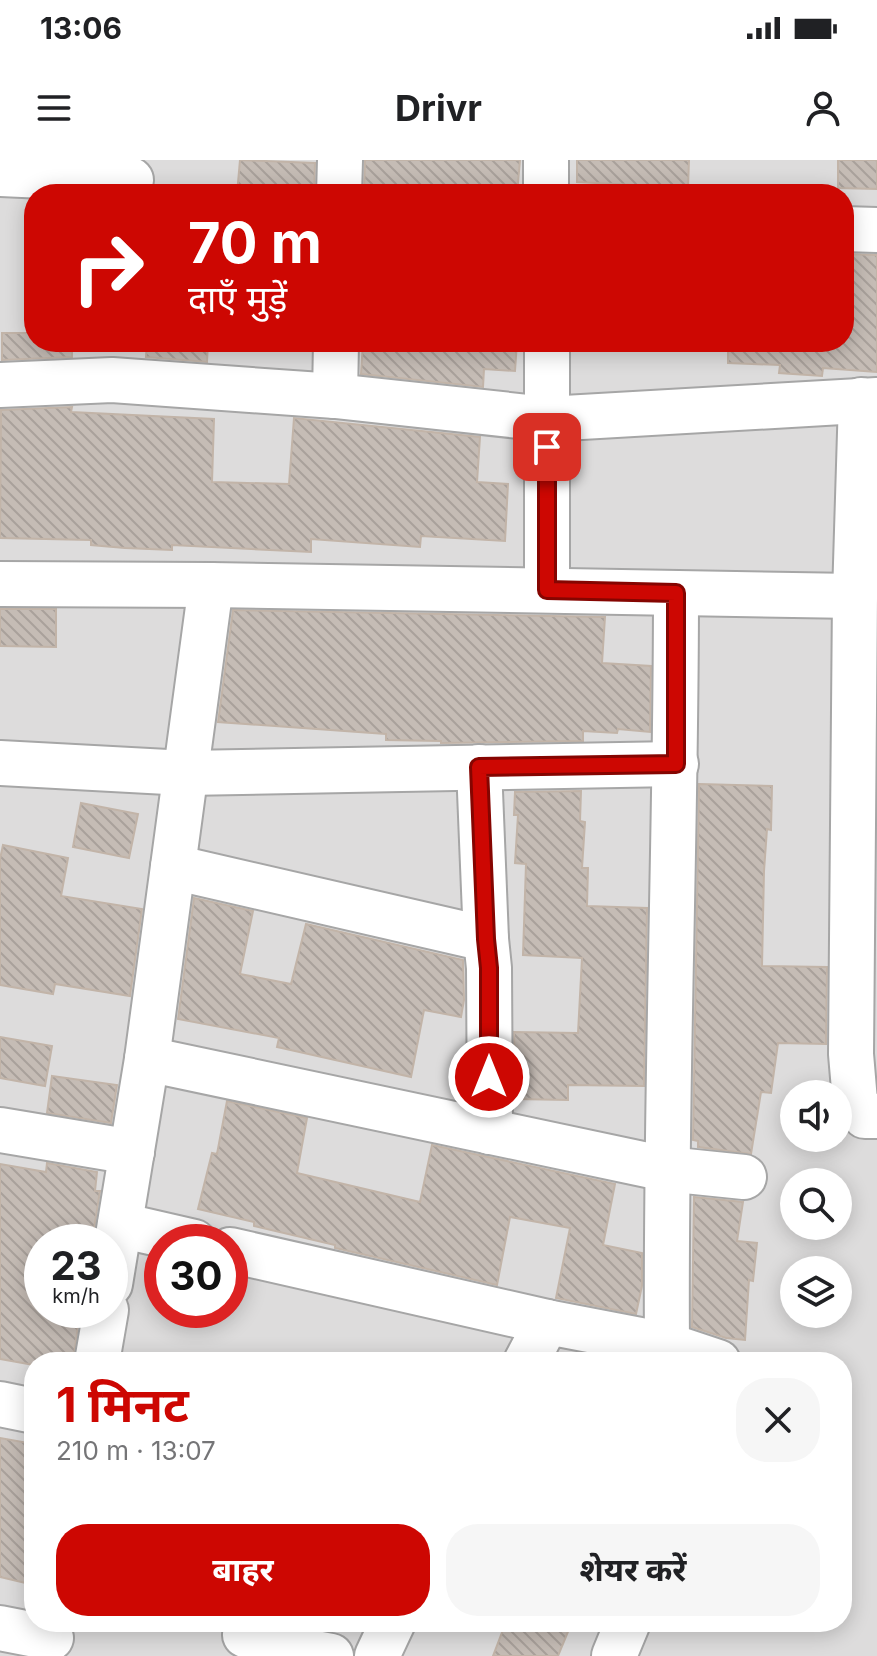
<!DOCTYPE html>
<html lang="hi">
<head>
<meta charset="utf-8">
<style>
	:root { --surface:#fff; --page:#f6f6f6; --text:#202124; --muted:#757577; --accent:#cd0702 }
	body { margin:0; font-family:Inter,"Noto Sans Devanagari",sans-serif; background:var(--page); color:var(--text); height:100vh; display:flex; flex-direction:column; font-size:30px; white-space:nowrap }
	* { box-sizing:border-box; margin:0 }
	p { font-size:26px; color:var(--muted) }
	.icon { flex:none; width:44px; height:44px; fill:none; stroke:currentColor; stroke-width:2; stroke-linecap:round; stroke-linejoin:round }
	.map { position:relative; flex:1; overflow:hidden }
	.sheet { position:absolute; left:24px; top:1192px; width:828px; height:280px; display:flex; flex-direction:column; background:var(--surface); border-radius:32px; box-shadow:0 4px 20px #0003 }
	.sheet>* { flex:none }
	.banner { position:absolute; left:24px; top:24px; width:830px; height:168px; border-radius:32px; box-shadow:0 4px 20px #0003; background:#cd0702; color:#fff; overflow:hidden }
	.controls { position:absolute; left:780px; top:920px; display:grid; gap:16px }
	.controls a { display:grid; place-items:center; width:72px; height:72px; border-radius:50%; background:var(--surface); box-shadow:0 4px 20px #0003; font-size:40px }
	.speed { position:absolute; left:24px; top:1064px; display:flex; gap:16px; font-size:40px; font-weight:700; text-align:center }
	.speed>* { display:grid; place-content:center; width:104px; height:104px; border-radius:50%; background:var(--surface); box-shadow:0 4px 20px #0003; line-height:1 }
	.speed small { font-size:20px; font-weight:400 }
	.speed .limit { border:12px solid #d22; background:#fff; color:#111 }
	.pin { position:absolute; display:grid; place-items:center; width:68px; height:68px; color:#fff; margin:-34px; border-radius:16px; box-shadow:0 4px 12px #0006 }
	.me { position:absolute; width:88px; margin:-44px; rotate:0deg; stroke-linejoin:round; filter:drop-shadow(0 0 6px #0008) }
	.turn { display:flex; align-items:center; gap:28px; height:168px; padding:0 32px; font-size:36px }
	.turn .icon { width:104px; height:104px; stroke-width:2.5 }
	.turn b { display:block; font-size:56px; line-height:68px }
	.round { display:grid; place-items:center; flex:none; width:84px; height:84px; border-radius:32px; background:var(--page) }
	.head { display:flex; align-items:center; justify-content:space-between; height:136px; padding:0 32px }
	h1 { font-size:48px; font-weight:700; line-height:60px; color:var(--accent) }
	.cta { display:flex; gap:16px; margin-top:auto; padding:16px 32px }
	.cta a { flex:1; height:92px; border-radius:32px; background:var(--accent); color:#fff; font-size:32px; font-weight:700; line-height:92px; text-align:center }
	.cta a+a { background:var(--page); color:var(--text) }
	.status { display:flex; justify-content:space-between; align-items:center; height:56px; padding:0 40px; background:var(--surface); direction:ltr }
	.status svg { height:22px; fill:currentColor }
	header { display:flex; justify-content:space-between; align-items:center; height:104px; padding:0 32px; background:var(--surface); font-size:36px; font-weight:700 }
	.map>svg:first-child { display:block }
	.residential { fill:#dddcdc; fill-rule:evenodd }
	.building { fill:url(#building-back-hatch); stroke:#c2b4a8; stroke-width:2 }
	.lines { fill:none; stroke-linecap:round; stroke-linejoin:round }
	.minor-casing { stroke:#a6a6a6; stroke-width:48 }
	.minor { stroke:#fff; stroke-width:44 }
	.route-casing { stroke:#850501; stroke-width:20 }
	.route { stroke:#cd0702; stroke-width:14 }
</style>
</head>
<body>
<div class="status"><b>13:06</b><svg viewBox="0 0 49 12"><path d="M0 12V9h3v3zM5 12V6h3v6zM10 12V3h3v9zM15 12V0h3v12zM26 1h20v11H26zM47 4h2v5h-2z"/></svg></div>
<header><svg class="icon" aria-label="menu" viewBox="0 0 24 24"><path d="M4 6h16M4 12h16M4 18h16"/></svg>Drivr<svg class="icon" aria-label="person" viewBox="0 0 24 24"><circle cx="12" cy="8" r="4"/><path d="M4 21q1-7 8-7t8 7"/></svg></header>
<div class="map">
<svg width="877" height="1496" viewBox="0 0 877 1496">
	<defs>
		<pattern id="building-back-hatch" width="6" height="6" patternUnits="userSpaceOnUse" patternTransform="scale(2)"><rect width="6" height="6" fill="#c5bcb5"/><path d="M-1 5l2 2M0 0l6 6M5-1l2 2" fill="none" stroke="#a9a19b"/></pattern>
	</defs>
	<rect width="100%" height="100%" fill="#f0ede6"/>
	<path class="residential" d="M 0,0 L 877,0 L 877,1496 L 0,1496 ZM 34,34 L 844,34 L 844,182 L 34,182 ZM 794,934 L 838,934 L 838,978 L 794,978 ZM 794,1022 L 838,1022 L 838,1066 L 794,1066 ZM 42,1082 L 110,1082 L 110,1150 L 42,1150 ZM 162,1082 L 230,1082 L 230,1150 L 162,1150 ZM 794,1110 L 838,1110 L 838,1154 L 794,1154 ZM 34,1202 L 842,1202 L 842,1462 L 34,1462 Z"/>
	<g class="building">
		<polygon points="240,0 315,3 314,34 237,34"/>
		<polygon points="365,0 520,0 517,34 364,34"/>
		<polygon points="577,0 689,0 688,28 577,22"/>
		<polygon points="838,0 877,0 877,29 838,28"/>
		<polygon points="844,94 877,95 877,212 823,208 822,216 779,213 780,205 728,203 728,182 844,182"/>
		<polygon points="2,173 34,173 34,182 72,182 72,197 2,200"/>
		<polygon points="147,182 208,182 207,202 146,197"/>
		<polygon points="363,182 517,182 515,211 484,209 483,227 361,214"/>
		<polygon points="72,247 71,252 214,259 212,322 289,324 294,258 480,277 477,322 508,324 505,381 421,376 420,387 311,379 311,392 172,385 172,390 125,388 91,385 91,380 0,378 1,250"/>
		<polygon points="0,449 56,449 56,487 0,486"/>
		<polygon points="233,450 605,457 602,503 651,506 650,572 618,569 617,573 583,571 583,581 441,583 441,581 386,580 386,574 218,562"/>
		<polygon points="699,624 772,626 771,670 767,669 764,711 762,806 827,807 826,884 778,883 771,933 761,932 751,994 698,987 698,981 693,980"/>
		<polygon points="581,631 580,661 585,662 582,708 588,708 587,746 647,748 644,926 568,925 568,940 515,939 514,872 578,873 582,798 523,795 526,704 515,703 518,655 514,655 515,632"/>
		<polygon points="81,643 138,654 129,698 73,687"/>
		<polygon points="3,685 68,698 61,736 142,749 130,836 55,824 53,834 0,825 0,699"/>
		<polygon points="194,738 253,751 240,814 291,824 306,764 463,800 464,840 461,857 424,850 411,917 277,887 279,878 178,859"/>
		<polygon points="0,877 52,886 45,926 0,918"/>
		<polygon points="52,916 117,925 111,963 47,953"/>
		<polygon points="227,941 307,958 297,1013 420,1042 432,985 615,1024 603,1085 642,1093 642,1126 636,1154 556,1138 570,1068 510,1057 497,1125 335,1088 335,1085 254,1066 254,1062 198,1049 212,993 217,994"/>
		<polygon points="47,1003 97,1012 95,1031 100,1031 92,1082 42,1082 42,1150 80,1152 73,1202 34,1202 34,1205 0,1199 0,1004 46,1012"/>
		<polygon points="694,1037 743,1042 737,1081 757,1083 753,1121 749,1120 745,1180 726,1178 692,1167"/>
		<polygon points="0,1278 34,1284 34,1425 0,1417"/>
		<polygon points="506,1462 572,1462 558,1496 493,1496"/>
	</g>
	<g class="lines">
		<g class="minor-casing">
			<g id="minor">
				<polyline points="0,14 131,20"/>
				<polyline points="339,34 340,0"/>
				<polyline points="546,34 546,0"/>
				<polyline points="844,69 877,70"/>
				<polyline points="547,182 547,430"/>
				<polyline points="0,225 112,220 335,236 547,259 877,240"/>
				<polyline points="335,236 336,182"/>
				<polyline points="861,240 855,436 851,894 855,941 865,956 877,956"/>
				<polyline points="0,424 211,425 855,436"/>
				<polyline points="0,603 186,613 676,604"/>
				<polyline points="479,607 486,779"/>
				<polyline points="173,707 486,779 489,808 490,972"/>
				<polyline points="147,899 666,1009 744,1017"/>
				<polyline points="0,970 132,992"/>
				<polyline points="120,1065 194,1082"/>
				<polyline points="230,1090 547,1162"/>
				<polyline points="110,1124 147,899 211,425"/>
				<path d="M 667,1185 C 665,934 676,684 676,433"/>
				<polyline points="97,1202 106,1150"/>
				<polyline points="526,1202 547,1162 667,1185 718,1202"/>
				<polyline points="0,1244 34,1251"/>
				<polyline points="248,1462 245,1475 265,1484 331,1496"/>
				<polyline points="0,1468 51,1478"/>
				<polyline points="377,1496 393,1462"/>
				<polyline points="614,1496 628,1462"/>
			</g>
		</g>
		<use href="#minor" class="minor"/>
	</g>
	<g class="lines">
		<g class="route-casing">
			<polyline id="route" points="489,917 489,808 486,779 479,607 676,604 676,433 547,430 547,287"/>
		</g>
		<use href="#route" class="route"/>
	</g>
</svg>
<div class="controls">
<a><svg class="icon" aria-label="sound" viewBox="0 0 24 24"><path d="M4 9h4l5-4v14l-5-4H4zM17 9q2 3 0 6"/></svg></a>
<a><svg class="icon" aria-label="search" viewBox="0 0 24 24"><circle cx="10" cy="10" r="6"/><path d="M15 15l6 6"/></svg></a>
<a><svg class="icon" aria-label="layers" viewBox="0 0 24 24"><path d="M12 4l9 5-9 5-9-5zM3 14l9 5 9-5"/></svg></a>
</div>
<div class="speed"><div>23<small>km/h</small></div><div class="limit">30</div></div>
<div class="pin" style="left:547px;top:287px;background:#d93025"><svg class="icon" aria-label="arrive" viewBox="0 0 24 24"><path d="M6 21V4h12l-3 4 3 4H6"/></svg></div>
<svg class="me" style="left:489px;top:917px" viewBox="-20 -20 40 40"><circle r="17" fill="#cd0702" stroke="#fff" stroke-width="3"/><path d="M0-11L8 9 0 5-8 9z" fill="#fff"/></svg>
<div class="banner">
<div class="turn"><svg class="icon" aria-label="right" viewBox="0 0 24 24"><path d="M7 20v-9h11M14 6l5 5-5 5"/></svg><div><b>70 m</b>दाएँ मुड़ें</div></div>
</div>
<section class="sheet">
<div class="head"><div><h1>1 मिनट</h1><p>210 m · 13:07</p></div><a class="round"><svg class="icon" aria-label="close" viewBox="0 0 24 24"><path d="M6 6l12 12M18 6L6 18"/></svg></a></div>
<div class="cta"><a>बाहर</a><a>शेयर करें</a></div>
</section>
</div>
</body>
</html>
